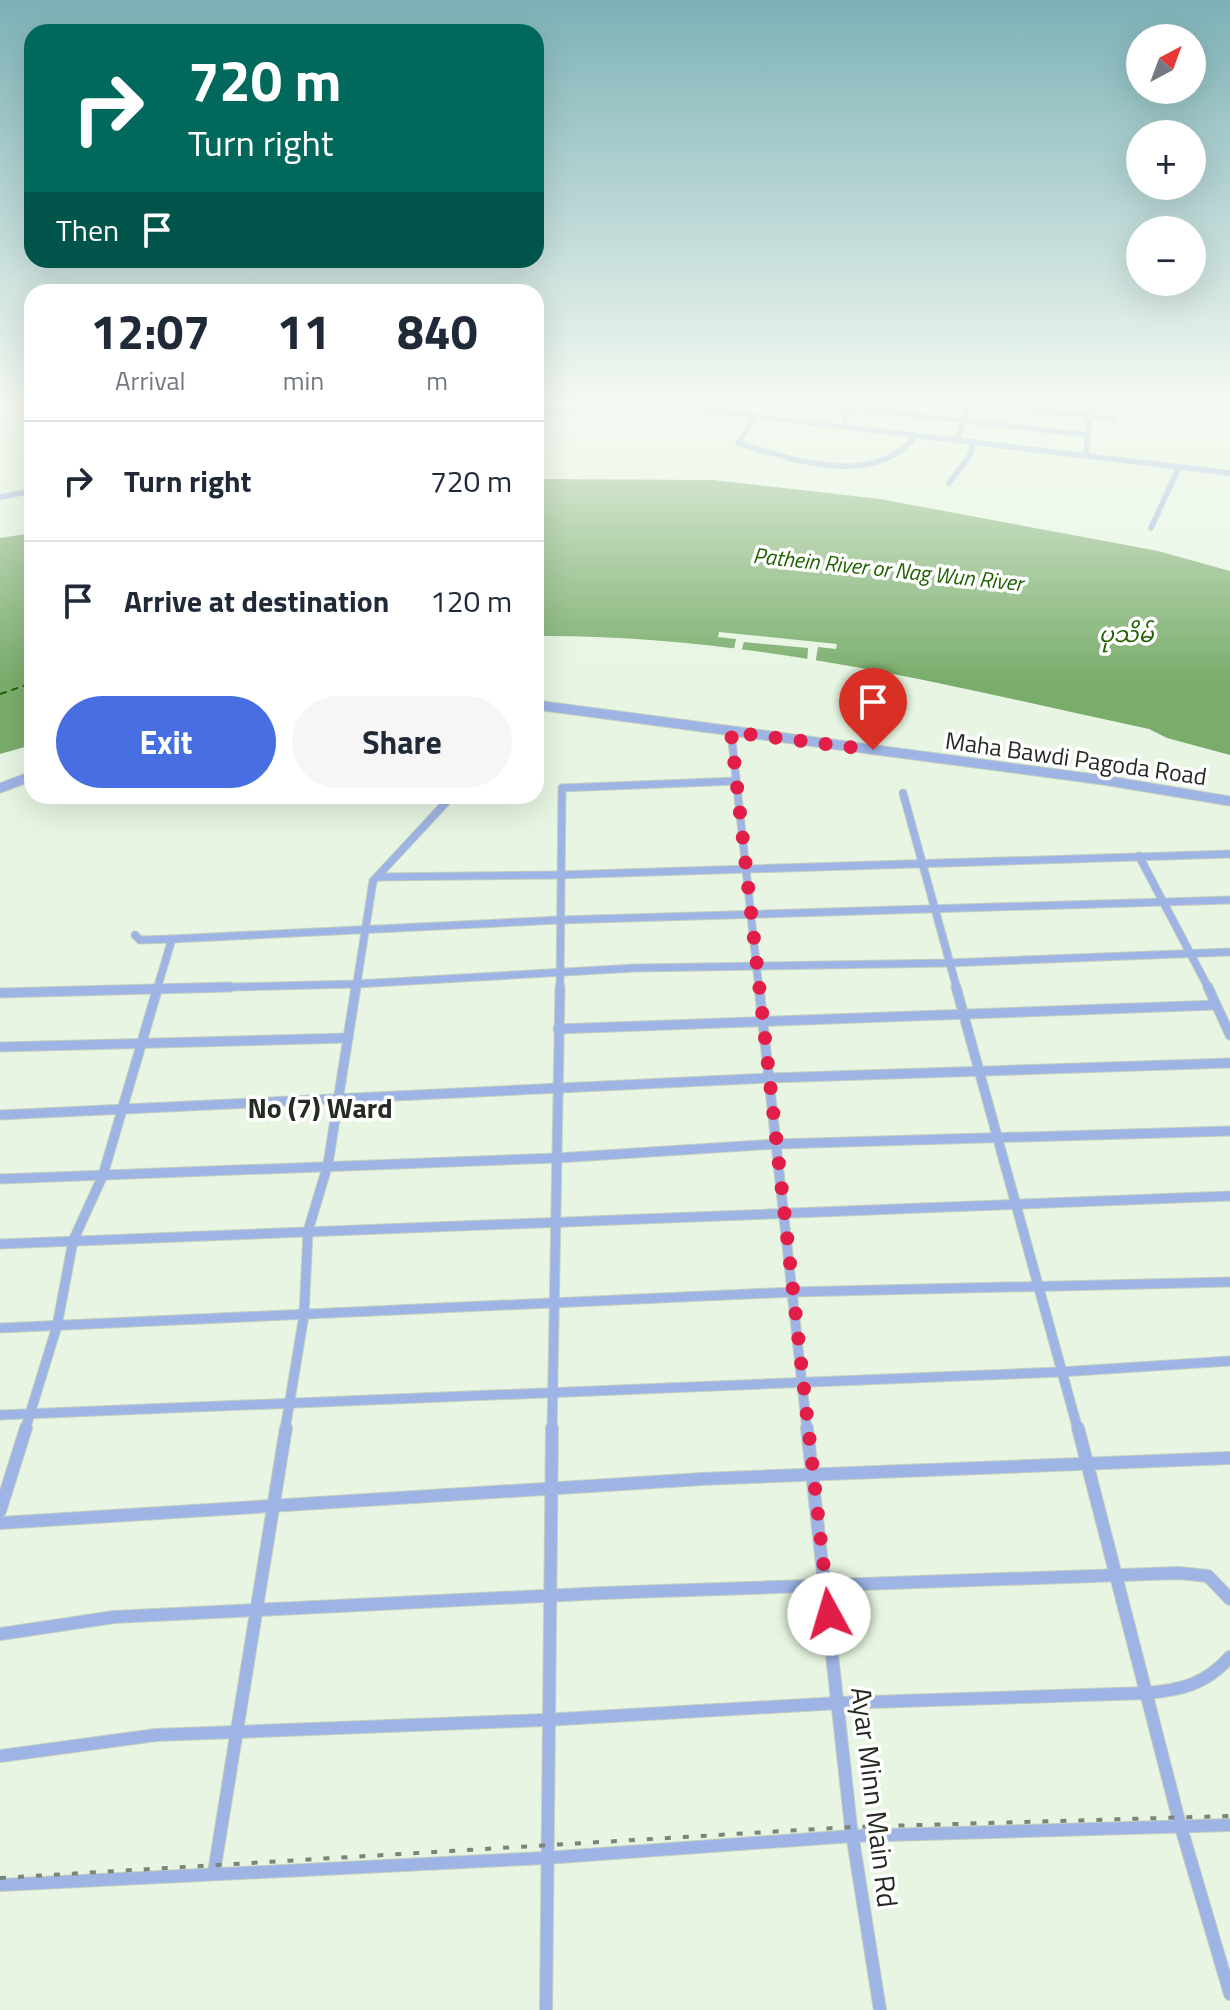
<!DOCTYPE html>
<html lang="en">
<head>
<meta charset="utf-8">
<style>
	:root { --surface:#fff; --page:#f6f6f7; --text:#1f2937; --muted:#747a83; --line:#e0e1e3; --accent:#476fe2 }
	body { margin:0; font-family:"Titillium Web","Noto Sans Myanmar",sans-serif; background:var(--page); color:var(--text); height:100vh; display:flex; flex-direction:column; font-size:30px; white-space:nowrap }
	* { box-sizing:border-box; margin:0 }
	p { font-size:26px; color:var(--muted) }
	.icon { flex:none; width:44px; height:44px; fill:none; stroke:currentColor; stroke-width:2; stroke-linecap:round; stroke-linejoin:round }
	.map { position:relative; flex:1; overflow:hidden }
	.side { position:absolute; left:24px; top:284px; width:520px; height:520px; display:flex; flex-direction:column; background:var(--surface); border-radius:24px; box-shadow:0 8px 32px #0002 }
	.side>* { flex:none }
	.top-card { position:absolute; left:24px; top:24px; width:520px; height:244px; border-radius:24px; box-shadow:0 8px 32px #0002; background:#00695c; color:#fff; overflow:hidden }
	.needle { width:52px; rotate:41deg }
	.controls { position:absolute; left:1126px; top:24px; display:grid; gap:16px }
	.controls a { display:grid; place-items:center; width:80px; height:80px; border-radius:50%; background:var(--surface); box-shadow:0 8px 32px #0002; font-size:40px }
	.pin { position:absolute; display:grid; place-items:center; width:68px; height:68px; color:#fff; margin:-82px -34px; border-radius:50% 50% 50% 0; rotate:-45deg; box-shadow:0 0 8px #0007 }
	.pin .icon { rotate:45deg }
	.me { position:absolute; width:88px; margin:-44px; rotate:354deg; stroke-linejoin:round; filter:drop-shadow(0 0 6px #0008) }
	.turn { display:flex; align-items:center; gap:28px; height:168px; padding:0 32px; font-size:36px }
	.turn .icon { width:104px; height:104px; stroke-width:2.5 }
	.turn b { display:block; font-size:56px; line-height:68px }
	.then { display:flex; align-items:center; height:76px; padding:0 32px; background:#0003; gap:16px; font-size:30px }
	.eta { display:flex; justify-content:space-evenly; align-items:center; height:136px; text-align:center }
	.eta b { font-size:48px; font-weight:700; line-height:56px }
	.primary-button { display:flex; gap:16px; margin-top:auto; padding:16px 32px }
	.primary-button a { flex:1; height:92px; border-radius:48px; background:var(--accent); color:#fff; font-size:32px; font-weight:700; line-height:92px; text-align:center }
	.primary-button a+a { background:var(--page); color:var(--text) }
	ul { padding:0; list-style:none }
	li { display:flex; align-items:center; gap:24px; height:120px; padding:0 32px; border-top:2px solid var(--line) }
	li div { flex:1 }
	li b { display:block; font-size:30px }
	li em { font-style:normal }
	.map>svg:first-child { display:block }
	.water { fill:#7aad6c }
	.pier { fill:#e7f5e2 }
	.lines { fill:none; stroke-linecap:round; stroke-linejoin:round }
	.ferry { stroke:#206100; stroke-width:2; stroke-dasharray:7 5; stroke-linecap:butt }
	.minor-far3-casing { stroke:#c4d0c0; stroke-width:6 }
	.minor-far2-casing { stroke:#c4d0c0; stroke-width:9 }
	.minor-far1-casing { stroke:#c4d0c0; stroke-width:11 }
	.minor-casing { stroke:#c4d0c0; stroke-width:14 }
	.tertiary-casing { stroke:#c4d0c0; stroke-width:11 }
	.minor-far3 { stroke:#9eb4e5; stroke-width:5 }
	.minor-far2 { stroke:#9eb4e5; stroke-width:7 }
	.minor-far1 { stroke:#9eb4e5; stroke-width:9 }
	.minor { stroke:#9eb4e5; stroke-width:12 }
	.tertiary { stroke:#9eb4e5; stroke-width:9 }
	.rail { stroke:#7c8579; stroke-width:4; stroke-dasharray:6 12; stroke-linecap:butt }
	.route { stroke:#e11d48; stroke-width:14; stroke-dasharray:0 25.2 }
	.labels { text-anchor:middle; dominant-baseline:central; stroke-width:7; stroke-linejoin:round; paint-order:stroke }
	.far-water-label { font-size:22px; font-style:italic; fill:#206100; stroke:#fff }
	.street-label { font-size:24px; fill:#252a23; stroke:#fff }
	.quarter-label { font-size:28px; font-weight:bold; fill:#252a23; stroke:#fff }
	.near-street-label { font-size:28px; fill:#252a23; stroke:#fff }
</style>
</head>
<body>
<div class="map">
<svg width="1230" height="2010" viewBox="0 0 1230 2010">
	<rect width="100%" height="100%" fill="#e7f5e2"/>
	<g class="water">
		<path d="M 536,479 L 713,480 L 880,499 L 1158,551 L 1230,571 L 1230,755 L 1167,738 L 1149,729 C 947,685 744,634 536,636 Z"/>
		<polygon points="32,533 32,745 0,754 0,538"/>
	</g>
	<polygon class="pier" points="719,632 837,644 836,649 818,647 815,665 807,664 808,648 744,642 740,655 733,654 736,639 718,637"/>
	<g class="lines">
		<polyline class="ferry" points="0,694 32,683"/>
		<g class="minor-far3-casing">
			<g id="minor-far3">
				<polyline points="780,400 1088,435"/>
				<polyline points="942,400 1115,419"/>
				<polyline points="536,412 653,404 1230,473"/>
				<path d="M 756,416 L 738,443 C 792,460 876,489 916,435"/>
				<polyline points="843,426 853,400"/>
				<polyline points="958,439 970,400"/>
				<polyline points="1086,456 1091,400"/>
				<polyline points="949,483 970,455 974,441"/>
				<polyline points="0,497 32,491"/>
				<polyline points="1151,528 1179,467"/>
			</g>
		</g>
		<g class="minor-far2-casing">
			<g id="minor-far2">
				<polyline points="731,732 759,989"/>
				<polyline points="903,793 957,989"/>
				<polyline points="1139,856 1209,989"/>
				<polyline points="377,877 558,875 1230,854"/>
				<polyline points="135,935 140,940 172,939 157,989"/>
				<polyline points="172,939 559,920 1230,900"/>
				<polyline points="151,989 357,984 635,968 948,963 1230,952"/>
				<polyline points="356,989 373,881 452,796"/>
				<polyline points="560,989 562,788 736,781"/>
			</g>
		</g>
		<g class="minor-far1-casing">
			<g id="minor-far1">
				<polyline points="759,987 807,1430"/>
				<polyline points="956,987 1078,1430"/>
				<polyline points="1208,987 1230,1035"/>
				<polyline points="0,993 230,987"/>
				<polyline points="558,1029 1216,1005"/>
				<polyline points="0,1047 348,1038"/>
				<polyline points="0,1115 769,1078 1230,1063"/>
				<polyline points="0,1179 557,1158 776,1144 1230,1131"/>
				<polyline points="0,1244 1230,1196"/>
				<polyline points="0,1328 793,1292 1230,1282"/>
				<polyline points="0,1415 1060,1372 1230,1361"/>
				<polyline points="25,1430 57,1326 73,1241 103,1175 158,987"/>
				<polyline points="285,1430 304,1315 308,1231 328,1164 356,987"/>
				<polyline points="552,1430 560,987"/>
			</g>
		</g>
		<g class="minor-casing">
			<g id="minor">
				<polyline points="807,1428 851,1827 880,2010"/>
				<polyline points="1078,1428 1178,1817 1230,1994"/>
				<polyline points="0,1511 26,1428"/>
				<polyline points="0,1523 702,1479 1230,1458"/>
				<polyline points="0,1634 114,1617 603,1593 1179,1573 1208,1576 1230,1599"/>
				<path d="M 0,1756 L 156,1735 L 544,1720 L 839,1703 L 1147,1693 C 1182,1690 1206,1684 1230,1657"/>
				<polyline points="214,1872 286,1428"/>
				<polyline points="0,1885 545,1858 853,1836 1230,1825"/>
				<polyline points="546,2010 552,1428"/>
			</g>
		</g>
		<g class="tertiary-casing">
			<g id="tertiary">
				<polyline points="536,705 1103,780 1230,801"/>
				<polyline points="0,788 32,776"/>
			</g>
		</g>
		<use href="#minor-far3" class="minor-far3"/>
		<use href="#minor-far2" class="minor-far2"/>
		<use href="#minor-far1" class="minor-far1"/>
		<use href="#minor" class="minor"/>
		<use href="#tertiary" class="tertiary"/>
		<polyline class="rail" points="0,1878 851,1827 1230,1816"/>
	</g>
	<linearGradient id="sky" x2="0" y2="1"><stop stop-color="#7cb1b6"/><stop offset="0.59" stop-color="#f4faf2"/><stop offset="1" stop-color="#f4faf2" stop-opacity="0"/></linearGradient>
	<rect width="1230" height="681" fill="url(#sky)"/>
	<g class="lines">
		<polyline class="route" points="829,1614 731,732 873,750"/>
	</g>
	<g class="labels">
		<g class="far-water-label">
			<text transform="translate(888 569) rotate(6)">Pathein River or Nag Wun River</text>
			<text x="1126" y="634">ပုသိမ်</text>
		</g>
		<g class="street-label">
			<text transform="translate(1076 758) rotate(8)">Maha Bawdi Pagoda Road</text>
		</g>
		<g class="quarter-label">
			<text x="320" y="1107">No (7) Ward</text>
		</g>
		<g class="near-street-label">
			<text transform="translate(875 1797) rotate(83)">Ayar Minn Main Rd</text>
		</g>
	</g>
</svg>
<div class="controls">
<a><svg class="needle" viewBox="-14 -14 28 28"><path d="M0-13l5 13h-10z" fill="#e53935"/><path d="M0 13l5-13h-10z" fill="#747a83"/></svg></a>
<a>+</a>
<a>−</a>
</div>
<div class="pin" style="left:873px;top:750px;background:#d93025"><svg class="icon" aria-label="arrive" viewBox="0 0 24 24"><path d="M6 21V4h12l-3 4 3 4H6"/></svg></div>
<svg class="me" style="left:829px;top:1614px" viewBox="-20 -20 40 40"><circle r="19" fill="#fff"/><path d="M0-13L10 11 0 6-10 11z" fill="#e11d48"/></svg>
<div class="top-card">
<div class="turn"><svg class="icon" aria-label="right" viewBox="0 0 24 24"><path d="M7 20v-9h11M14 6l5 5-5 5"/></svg><div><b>720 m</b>Turn right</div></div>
<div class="then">Then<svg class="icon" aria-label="arrive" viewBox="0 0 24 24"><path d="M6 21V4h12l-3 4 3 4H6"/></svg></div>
</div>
<section class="side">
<div class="eta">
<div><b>12:07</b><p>Arrival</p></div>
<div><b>11</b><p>min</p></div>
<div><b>840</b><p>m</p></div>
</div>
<ul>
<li><svg class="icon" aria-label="right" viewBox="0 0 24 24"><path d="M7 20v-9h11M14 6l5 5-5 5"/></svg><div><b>Turn right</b></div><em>720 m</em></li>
<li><svg class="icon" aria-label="arrive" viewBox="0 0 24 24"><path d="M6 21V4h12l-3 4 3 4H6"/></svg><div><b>Arrive at destination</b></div><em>120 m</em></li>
</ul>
<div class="primary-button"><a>Exit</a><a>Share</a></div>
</section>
</div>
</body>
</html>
